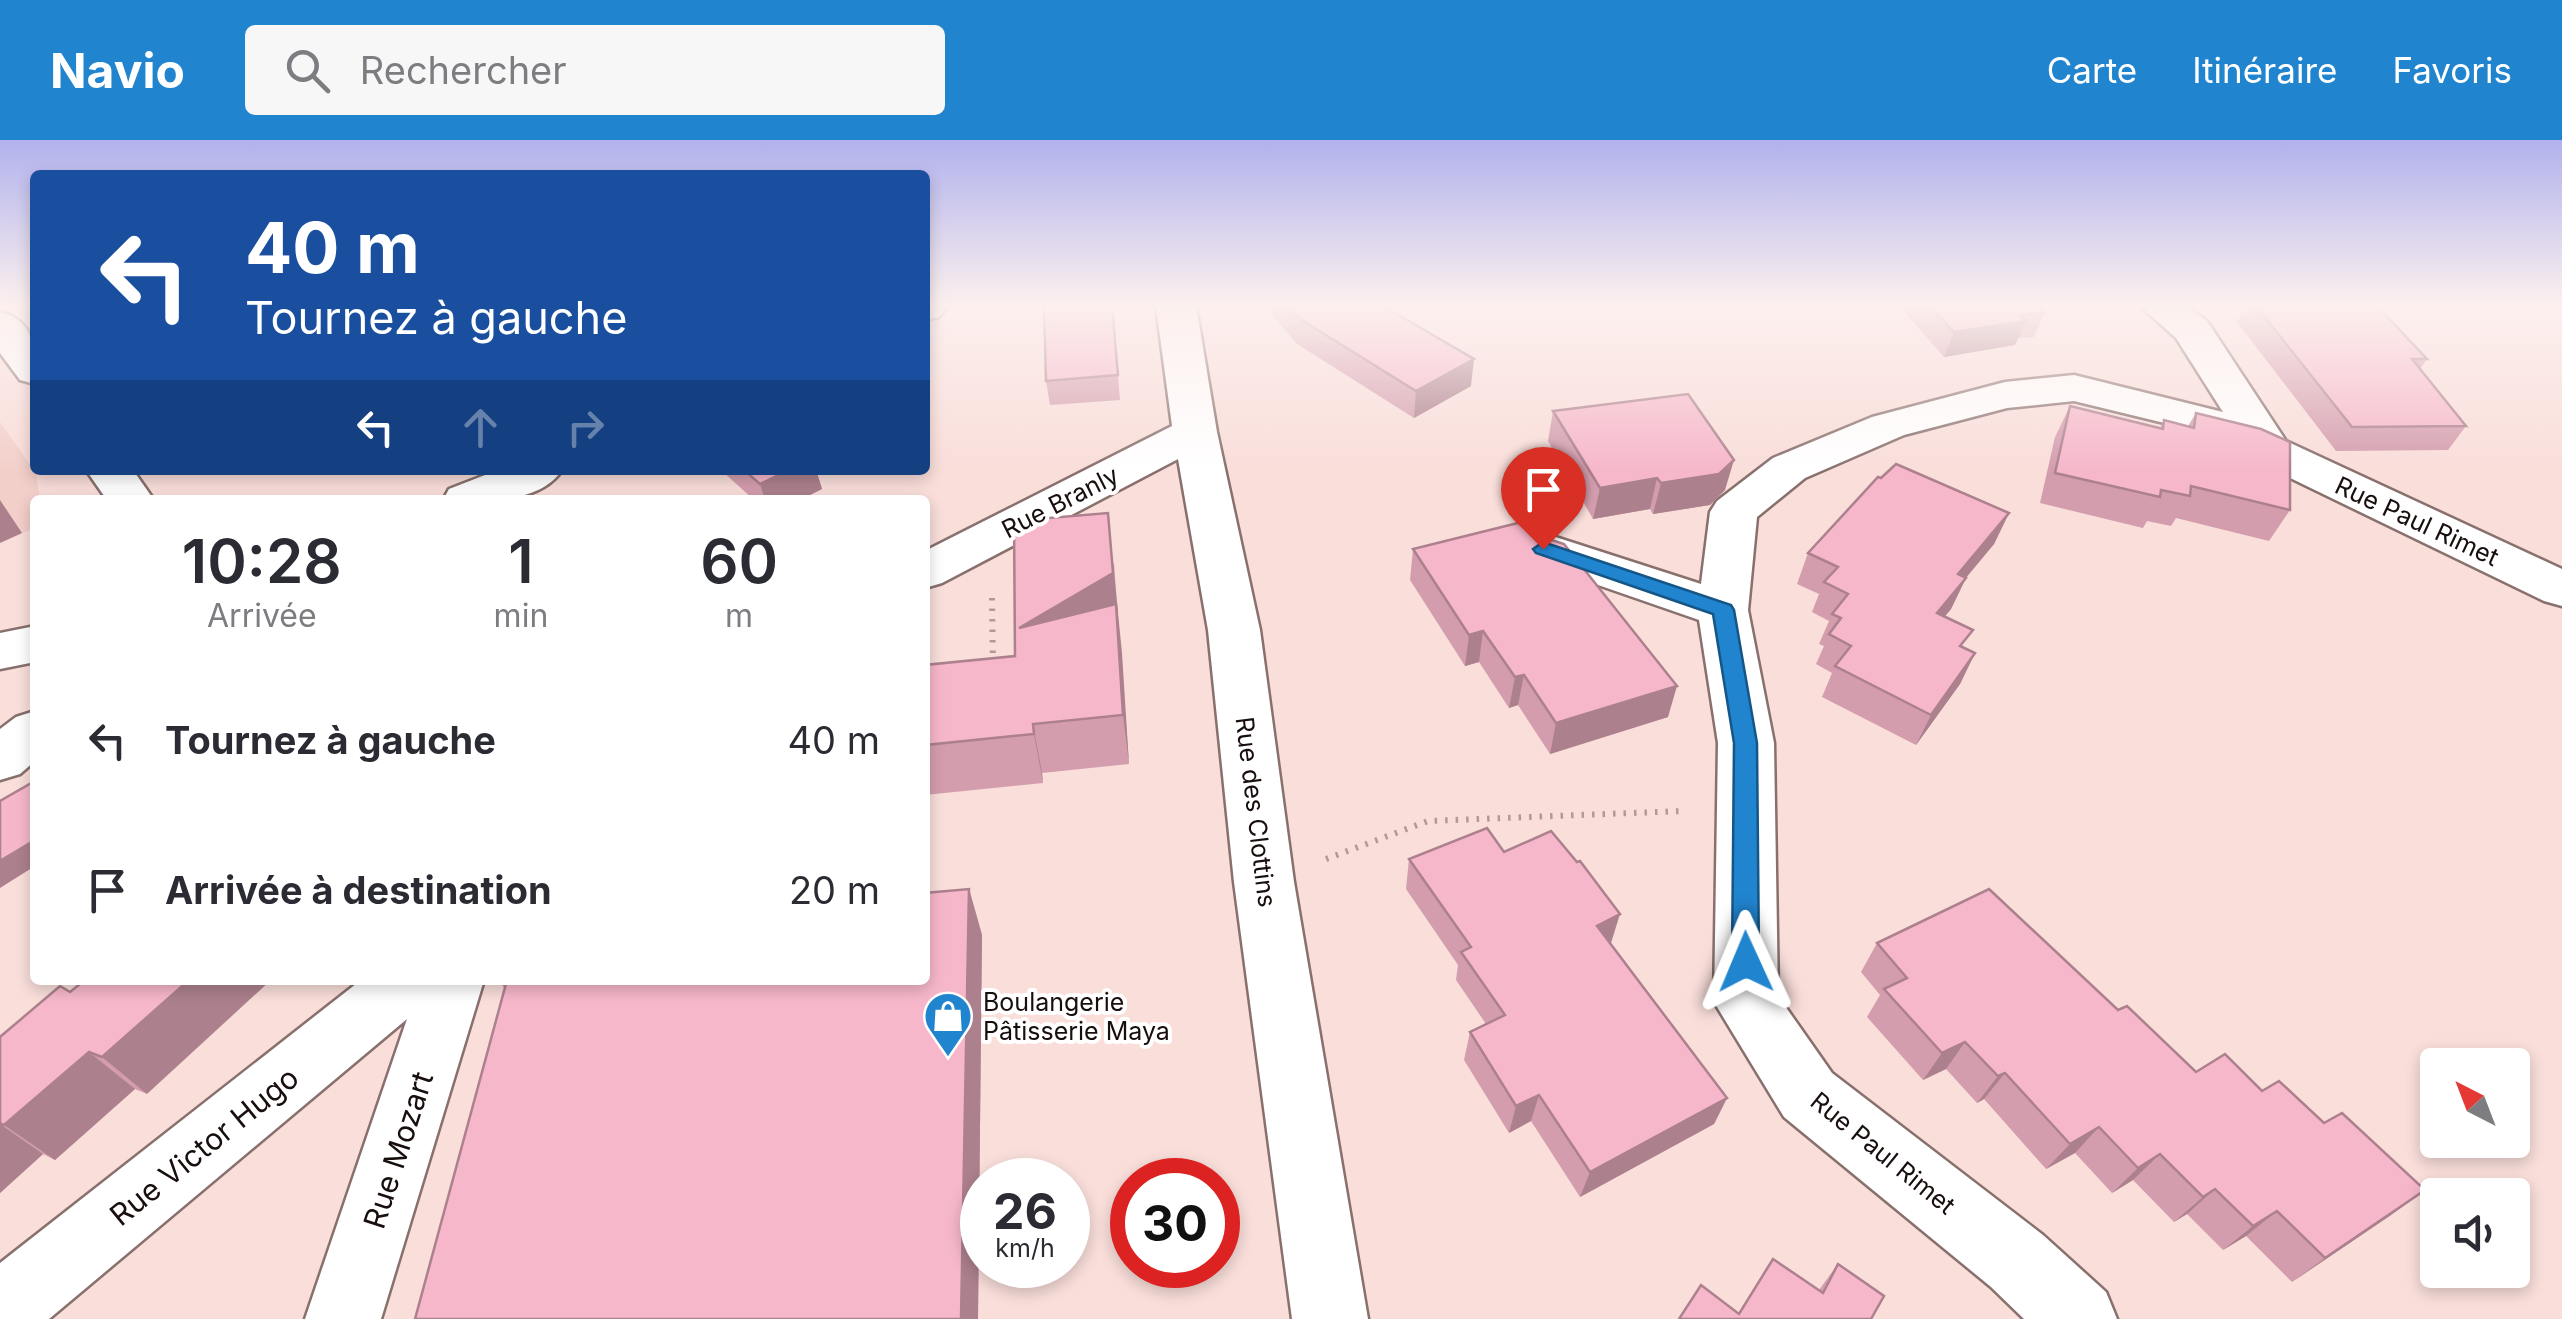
<!DOCTYPE html>
<html lang="fr">
<head>
<meta charset="utf-8">
<style>
	:root { --surface:#fff; --page:#f7f7f7; --text:#2b2b33; --muted:#7c7c81; --accent:#2084cf }
	body { margin:0; font-family:Inter,sans-serif; background:var(--page); color:var(--text); height:100vh; display:flex; flex-direction:column; font-size:38px; white-space:nowrap }
	* { box-sizing:border-box; margin:0 }
	p { font-size:32px; color:var(--muted) }
	.icon { flex:none; width:55px; height:55px; fill:none; stroke:currentColor; stroke-width:2; stroke-linecap:round; stroke-linejoin:round }
	.map { position:relative; flex:1; overflow:hidden }
	.drawer { position:absolute; left:30px; top:355px; width:900px; height:490px; display:flex; flex-direction:column; background:var(--surface); border-radius:10px; box-shadow:0 5px 15px #0003 }
	.drawer>* { flex:none }
	.top-card { position:absolute; left:30px; top:30px; width:900px; height:305px; border-radius:10px; box-shadow:0 5px 15px #0003; background:#1a4fa0; color:#fff; overflow:hidden }
	.needle { width:65px; rotate:318deg }
	.buttons { position:absolute; left:2420px; top:908px; display:grid; gap:20px }
	.buttons a { display:grid; place-items:center; width:110px; height:110px; border-radius:10px; background:var(--surface); box-shadow:0 5px 15px #0003; font-size:50px }
	.speed { position:absolute; left:960px; top:1018px; display:flex; gap:20px; font-size:50px; font-weight:700; text-align:center }
	.speed>* { display:grid; place-content:center; width:130px; height:130px; border-radius:50%; background:var(--surface); box-shadow:0 5px 15px #0003; line-height:1 }
	.speed small { font-size:25px; font-weight:400 }
	.speed .limit { border:15px solid #d22; background:#fff; color:#111 }
	.pin { position:absolute; display:grid; place-items:center; width:85px; height:85px; color:#fff; margin:-102px -42px; border-radius:50% 50% 50% 0; rotate:-45deg; box-shadow:0 0 10px #0007 }
	.pin .icon { rotate:45deg }
	.me { position:absolute; width:110px; margin:-55px; rotate:359deg; stroke-linejoin:round; filter:drop-shadow(0 0 8px #0008) }
	.turn { display:flex; align-items:center; gap:35px; height:210px; padding:0 50px; font-size:45px }
	.turn .icon { width:130px; height:130px; stroke-width:2.5 }
	.turn b { display:block; font-size:70px; line-height:85px }
	.lanes { display:flex; align-items:center; height:95px; padding:0 50px; background:#0003; justify-content:center; gap:50px; direction:ltr }
	.lanes .off { opacity:.35 }
	.eta { display:flex; justify-content:space-evenly; align-items:center; height:170px; text-align:center }
	.eta b { font-size:60px; font-weight:600; line-height:70px }
	ul { padding:0; list-style:none }
	li { display:flex; align-items:center; gap:30px; height:150px; padding:0 50px }
	li div { flex:1 }
	li b { display:block; font-size:38px }
	li em { font-style:normal }
	header { display:flex; align-items:center; gap:60px; box-sizing:border-box; height:140px; padding:0 50px; background:var(--accent); color:#fff }
	header strong { font-size:48px }
	nav { display:flex; gap:55px; margin-inline-start:auto; font-size:35px }
	.search { width:700px; height:90px; background:var(--page); display:flex; align-items:center; gap:25px; box-sizing:border-box; padding:0 35px; border-radius:10px; color:var(--muted); font-size:38px }
	.map>svg:first-child { display:block }
	.built { fill:#f3cfca }
	.lines { fill:none; stroke-linecap:round; stroke-linejoin:round }
	.street-casing { stroke:#88706d; stroke-width:5 }
	.path { stroke:#b09a97; stroke-width:6; stroke-dasharray:2.5 8; stroke-linecap:butt }
	.street { fill:#fff; fill-rule:evenodd }
	.wall { fill:#d49dae }
	.shaded-wall { fill:#ac808d }
	.building { fill:#f6b7ca; stroke:#ac808d; stroke-width:2.5 }
	.route { fill:#2084cf; stroke:#155687; stroke-width:2.5 }
	.labels { text-anchor:middle; dominant-baseline:central; stroke-width:8; stroke-linejoin:round; paint-order:stroke }
	.street-label { font-size:25px; fill:#170e0d; stroke:#fff }
	.poi-label { font-size:25px; fill:#170e0d; stroke:#fff; text-anchor:start }
	.near-street-label { font-size:30px; fill:#170e0d; stroke:#fff }
</style>
</head>
<body>
<header>
<strong>Navio</strong>
<div class="search"><svg class="icon" aria-label="search" viewBox="0 0 24 24"><circle cx="10" cy="10" r="6"/><path d="M15 15l6 6"/></svg>Rechercher</div>
<nav><a>Carte</a><a>Itinéraire</a><a>Favoris</a></nav>
</header>
<div class="map">
<svg width="2562" height="1179" viewBox="0 0 2562 1179">
	<rect width="100%" height="100%" fill="#f9deda"/>
	<polygon class="built" points="0,282 36,333 40,360 35,360 35,388 0,403"/>
	<g class="lines">
		<g class="street-casing">
			<g id="street">
				<polygon points="925,166 948,166 939,177 925,180"/>
				<polygon points="1156,166 1196,166 1217,292 1260,490 1294,742 1368,1179 1292,1179 1234,742 1208,490 1178,319 942,443 925,448 925,411 1172,286"/>
				<polygon points="2140,166 2186,166 2207,181 2286,301 2562,429 2562,466 2544,461 2189,289 2074,261 2007,268 1904,295 1805,338 1757,377 1748,470 1774,603 1778,856 1832,933 2043,1095 2106,1152 2117,1179 2024,1179 1991,1147 1784,977 1714,862 1718,603 1699,480 1526,420 1519,409 1526,398 1543,393 1701,444 1710,372 1717,361 1773,318 1872,277 2005,242 2074,235 2223,272 2176,198"/>
				<path d="M 0,172 C 37,181 35,212 35,244 L 20,240 L 0,213 Z"/>
				<polygon points="86,330 133,330 154,360 107,360"/>
				<path d="M 498,330 L 562,330 C 538,366 480,360 443,360 L 449,349 Z"/>
				<polygon points="35,486 35,522 0,529 0,493"/>
				<polygon points="35,571 35,621 20,634 0,640 0,589 16,577"/>
				<polygon points="361,840 484,840 381,1179 305,1179 407,879 49,1179 0,1179 0,1123"/>
			</g>
		</g>
		<g class="path">
			<polyline points="992,458 993,526"/>
			<polyline points="1326,719 1428,681 1682,671"/>
		</g>
		<use href="#street" class="street"/>
	</g>
	<g class="wall">
		<polygon points="1112,166 1120,260 1050,265 1046,241"/>
		<polygon points="1265,166 1383,166 1471,246 1414,278 1297,204"/>
		<polygon points="1899,166 2039,166 2045,172 2034,197 2018,198 2015,205 1944,217"/>
		<polygon points="2246,166 2377,166 2427,219 2420,229 2466,286 2448,310 2336,311 2237,182"/>
		<polygon points="2070,266 2160,288 2164,280 2188,286 2196,273 2290,370 2269,401 2176,378 2171,386 2147,381 2143,388 2040,363 2055,297"/>
		<polygon points="1553,271 1725,350 1710,365 1653,374 1650,369 1593,379 1548,301"/>
		<polygon points="721,330 816,330 822,349 800,360 754,360"/>
		<polygon points="2009,373 1994,404 1966,438 1951,469 1945,476 1964,508 1975,513 1960,544 1916,605 1822,557 1832,533 1816,524 1824,506 1819,504 1829,481 1812,472 1819,454 1797,444 1808,413"/>
		<polygon points="1413,409 1668,577 1550,614 1518,565 1509,568 1479,522 1465,526 1410,440"/>
		<polygon points="1114,423 1129,624 1042,633 1043,643 925,655 925,525 1015,516"/>
		<polygon points="1504,712 1611,803 1727,958 1714,984 1580,1057 1531,981 1509,993 1464,920 1470,892 1486,884 1456,840 1458,825 1406,749 1409,719"/>
		<polygon points="969,749 982,795 978,1179 415,1179 505,849 498,840 925,840 925,753"/>
		<polygon points="1877,803 2118,870 2196,932 2391,1075 2292,1142 2246,1096 2223,1110 2187,1074 2174,1082 2133,1040 2112,1053 2075,1013 2046,1029 1984,959 1977,963 1946,929 1923,940 1867,877 1880,855 1861,832"/>
		<polygon points="70,852 147,954 135,949 55,1020 43,1014 0,1053 0,897"/>
		<polygon points="1773,1119 1819,1150 1838,1124 1884,1156 1738,1174"/>
	</g>
	<g class="shaded-wall">
		<polygon points="2026,181 2015,205 1944,217 1954,192"/>
		<polygon points="1474,219 1471,246 1414,278 1416,251"/>
		<polygon points="1734,320 1725,350 1710,365 1653,374 1661,343"/>
		<polygon points="789,330 816,330 822,349 800,360 765,360 760,344"/>
		<polygon points="1657,338 1650,369 1593,379 1600,348"/>
		<polygon points="0,360 22,393 0,403"/>
		<polygon points="1108,373 1122,513 1129,624 1123,575 1019,488"/>
		<polygon points="2009,373 1994,404 1948,459 1966,438 1951,469 1923,503 1958,434"/>
		<polygon points="1483,491 1479,522 1465,526 1469,495"/>
		<polygon points="1975,513 1960,544 1916,605 1931,575"/>
		<polygon points="1524,535 1518,565 1509,568 1515,537"/>
		<polygon points="1677,546 1668,577 1550,614 1556,583"/>
		<polygon points="1033,584 1042,633 1043,643 1034,594"/>
		<polygon points="35,700 35,726 0,748 0,721"/>
		<polygon points="969,749 982,795 978,1179 961,1179"/>
		<polygon points="1620,774 1611,803 1597,786"/>
		<polygon points="189,840 271,840 147,954 102,917"/>
		<polygon points="1965,902 1946,929 1923,940 1942,913"/>
		<polygon points="89,912 135,949 55,1020 4,985"/>
		<polygon points="2005,933 1984,959 1977,963 1998,936"/>
		<polygon points="1539,955 1531,981 1509,993 1516,966"/>
		<polygon points="1727,958 1714,984 1580,1057 1590,1032"/>
		<polygon points="0,984 43,1014 0,1053"/>
		<polygon points="2099,987 2075,1013 2046,1029 2070,1004"/>
		<polygon points="2160,1014 2133,1040 2112,1053 2138,1028"/>
		<polygon points="2215,1049 2187,1074 2174,1082 2203,1057"/>
		<polygon points="2425,1050 2391,1075 2292,1142 2325,1118"/>
		<polygon points="2277,1071 2246,1096 2223,1110 2253,1086"/>
	</g>
	<g class="building">
		<polygon points="1044,166 1112,166 1118,235 1046,241"/>
		<polygon points="1287,166 1383,166 1474,219 1416,251 1297,177"/>
		<polygon points="1930,166 2039,166 2045,172 2020,175 2026,181 1954,192"/>
		<polygon points="2256,166 2377,166 2427,219 2412,219 2466,286 2352,287"/>
		<polygon points="1688,254 1734,320 1719,334 1661,343 1657,338 1600,348 1553,271"/>
		<polygon points="2070,266 2163,289 2164,280 2194,288 2196,273 2261,289 2290,302 2290,370 2191,346 2190,356 2161,350 2160,357 2055,333"/>
		<polygon points="1896,324 2009,373 1958,434 1966,438 1937,473 1973,490 1960,506 1975,513 1931,575 1835,526 1851,506 1829,494 1841,478 1832,474 1848,454 1824,442 1838,427 1808,413 1878,337 1881,338"/>
		<polygon points="744,330 789,330 760,344"/>
		<polygon points="1108,373 1113,433 1019,488 1116,464 1123,575 1033,584 1034,594 925,605 925,525 1015,516 1014,381"/>
		<polygon points="1522,382 1530,393 1564,404 1677,546 1556,583 1524,535 1515,537 1483,491 1469,495 1413,409"/>
		<polygon points="35,641 35,700 0,721 0,661"/>
		<polygon points="1487,688 1504,712 1551,691 1577,722 1580,721 1620,774 1597,786 1727,958 1590,1032 1539,955 1516,966 1470,892 1505,875 1461,812 1471,807 1409,719"/>
		<polygon points="969,749 961,1179 415,1179 507,840 925,840 925,753"/>
		<polygon points="1989,749 2118,870 2127,866 2196,932 2225,914 2262,951 2279,941 2324,983 2342,973 2425,1050 2325,1118 2277,1071 2253,1086 2215,1049 2203,1057 2160,1014 2138,1028 2099,987 2070,1004 2005,933 1998,936 1965,902 1942,913 1884,849 1907,838 1877,803"/>
		<polygon points="85,840 189,840 102,917 89,912 4,985 0,983 0,897 60,846 70,852"/>
		<polygon points="1773,1119 1823,1153 1838,1124 1884,1156 1871,1179 1679,1179 1701,1145 1739,1174"/>
	</g>
	<linearGradient id="sky" x2="0" y2="1"><stop stop-color="#b1b2ed"/><stop offset="0.5" stop-color="#fcf0ee"/><stop offset="1" stop-color="#fcf0ee" stop-opacity="0"/></linearGradient>
	<rect width="2562" height="331" fill="url(#sky)"/>
	<polygon class="route" points="1543,402 1731,465 1734,470 1757,603 1759,822 1755,830 1746,834 1736,830 1732,822 1734,603 1713,474 1536,413 1533,409"/>
	<defs>
		<g id="shop-pin" transform="scale(2.5)"><path d="M0 17L-7.5 6A9.5 9.5 0 1 1 7.5 6Z" fill="#2084cf" stroke="#fff"/><path d="M-5-2.5h2.3a2.7 3.5 0 0 1 5.4 0H5L5.5 6h-11ZM-1.5-2.5h3a1.5 2.3 0 0 0-3 0Z" fill="#fff"/></g>
	</defs>
	<g fill-rule="evenodd">
		<use href="#shop-pin" x="948" y="876"/>
	</g>
	<g class="labels">
		<g class="street-label">
			<text transform="translate(1060 362) rotate(-27)">Rue Branly</text>
			<text transform="translate(2417 381) rotate(25)">Rue Paul Rimet</text>
			<text transform="translate(1256 672) rotate(83)">Rue des Clottins</text>
			<text transform="translate(1883 1013) rotate(39)">Rue Paul Rimet</text>
		</g>
		<g class="poi-label">
			<text x="983" y="862">Boulangerie<tspan x="983" dy="29">Pâtisserie Maya</tspan></text>
		</g>
		<g class="near-street-label">
			<text transform="translate(204 1006) rotate(-39)">Rue Victor Hugo</text>
			<text transform="translate(398 1010) rotate(-72)">Rue Mozart</text>
		</g>
	</g>
</svg>
<div class="buttons">
<a><svg class="needle" viewBox="-14 -14 28 28"><path d="M0-13l5 13h-10z" fill="#e53935"/><path d="M0 13l5-13h-10z" fill="#7c7c81"/></svg></a>
<a><svg class="icon" aria-label="sound" viewBox="0 0 24 24"><path d="M4 9h4l5-4v14l-5-4H4zM17 9q2 3 0 6"/></svg></a>
</div>
<div class="speed"><div>26<small>km/h</small></div><div class="limit">30</div></div>
<div class="pin" style="left:1543px;top:409px;background:#d93025"><svg class="icon" aria-label="arrive" viewBox="0 0 24 24"><path d="M6 21V4h12l-3 4 3 4H6"/></svg></div>
<svg class="me" style="left:1746px;top:822px" viewBox="-20 -20 40 40"><path d="M0-17L14 15 0 8-14 15z" fill="#2084cf" stroke="#fff" stroke-width="4"/></svg>
<div class="top-card">
<div class="turn"><svg class="icon" aria-label="left" viewBox="0 0 24 24"><path d="M17 20v-9H6M10 6l-5 5 5 5"/></svg><div><b>40 m</b>Tournez à gauche</div></div>
<div class="lanes"><svg class="icon" aria-label="left" viewBox="0 0 24 24"><path d="M17 20v-9H6M10 6l-5 5 5 5"/></svg><svg class="icon off" aria-label="ahead" viewBox="0 0 24 24"><path d="M12 20V5M6 11l6-6 6 6"/></svg><svg class="icon off" aria-label="right" viewBox="0 0 24 24"><path d="M7 20v-9h11M14 6l5 5-5 5"/></svg></div>
</div>
<section class="drawer">
<div class="eta">
<div><b>10:28</b><p>Arrivée</p></div>
<div><b>1</b><p>min</p></div>
<div><b>60</b><p>m</p></div>
</div>
<ul>
<li><svg class="icon" aria-label="left" viewBox="0 0 24 24"><path d="M17 20v-9H6M10 6l-5 5 5 5"/></svg><div><b>Tournez à gauche</b></div><em>40 m</em></li>
<li><svg class="icon" aria-label="arrive" viewBox="0 0 24 24"><path d="M6 21V4h12l-3 4 3 4H6"/></svg><div><b>Arrivée à destination</b></div><em>20 m</em></li>
</ul>
</section>
</div>
</body>
</html>
